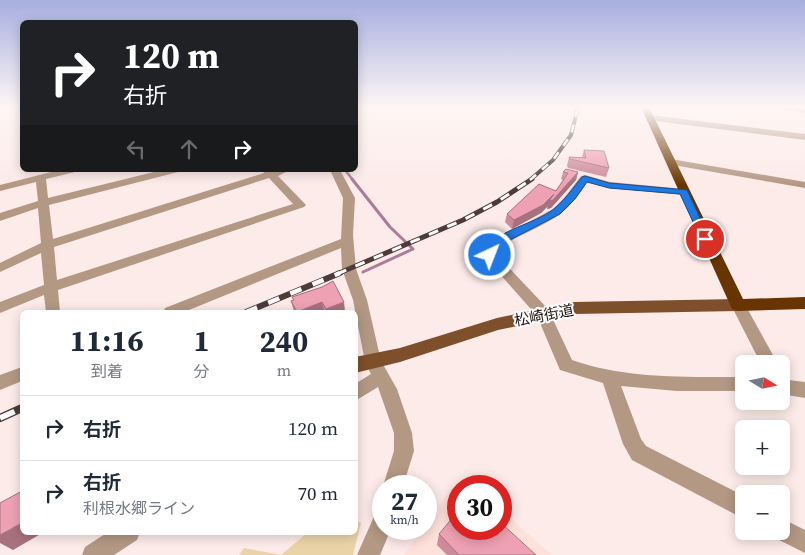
<!DOCTYPE html>
<html lang="ja">
<head>
<meta charset="utf-8">
<style>
	:root { --surface:#fff; --page:#f6f6f7; --text:#1f2937; --muted:#747a83; --line:#e0e1e3 }
	body { margin:0; font-family:"Source Serif 4","Noto Sans JP",serif; background:var(--page); color:var(--text); height:100vh; display:flex; flex-direction:column; font-size:19px; white-space:nowrap }
	* { box-sizing:border-box; margin:0 }
	p { font-size:16px; color:var(--muted) }
	.icon { flex:none; width:28px; height:28px; fill:none; stroke:currentColor; stroke-width:2; stroke-linecap:round; stroke-linejoin:round }
	.map { position:relative; flex:1; overflow:hidden }
	.panel { position:absolute; left:20px; top:310px; width:338px; height:225px; display:flex; flex-direction:column; background:var(--surface); border-radius:8px; box-shadow:0 2px 12px #0003 }
	.panel>* { flex:none }
	.guide { position:absolute; left:20px; top:20px; width:338px; height:152px; border-radius:8px; box-shadow:0 2px 12px #0003; background:#202124; color:#fff; overflow:hidden }
	.needle { width:32px; rotate:100deg }
	.tools { position:absolute; left:735px; top:355px; display:grid; gap:10px }
	.tools a { display:grid; place-items:center; width:55px; height:55px; border-radius:8px; background:var(--surface); box-shadow:0 2px 12px #0003; font-size:25px }
	.speed { position:absolute; left:372px; top:475px; display:flex; gap:10px; font-size:25px; font-weight:700; text-align:center }
	.speed>* { display:grid; place-content:center; width:65px; height:65px; border-radius:50%; background:var(--surface); box-shadow:0 2px 12px #0003; line-height:1 }
	.speed small { font-size:12px; font-weight:400 }
	.speed .limit { border:8px solid #d22; background:#fff; color:#111 }
	.pin { position:absolute; display:grid; place-items:center; width:42px; height:42px; color:#fff; margin:-21px; border:2px solid #fff; border-radius:50%; box-shadow:0 1px 5px #0007 }
	.me { position:absolute; width:55px; margin:-28px; rotate:43deg; stroke-linejoin:round; filter:drop-shadow(0 0 4px #0008) }
	.turn { display:flex; align-items:center; gap:18px; height:105px; padding:0 20px; font-size:22px }
	.turn .icon { width:65px; height:65px; stroke-width:2.5 }
	.turn b { display:block; font-size:35px; line-height:42px }
	.lanes { display:flex; align-items:center; height:48px; padding:0 20px; background:#0003; justify-content:center; gap:25px; direction:ltr }
	.lanes .off { opacity:.35 }
	.eta { display:flex; justify-content:space-evenly; align-items:center; height:85px; text-align:center }
	.eta b { font-size:30px; font-weight:700; line-height:35px }
	ul { padding:0; list-style:none }
	li { display:flex; align-items:center; gap:15px; height:65px; padding:0 20px; border-top:1px solid var(--line) }
	li div { flex:1 }
	li b { display:block; font-size:19px }
	li em { font-style:normal }
	.map>svg:first-child { display:block }
	.built { fill:#ffe1db }
	.green { fill:#ead4a7 }
	.lines { fill:none; stroke-linecap:round; stroke-linejoin:round }
	.stream-far1 { stroke:#ab7b9a; stroke-width:2.5 }
	.stream { stroke:#ab7b9a; stroke-width:3 }
	.minor { fill:#b39884; fill-rule:evenodd }
	.major { fill:#7d4f2a; fill-rule:evenodd }
	.highway { fill:#683400; fill-rule:evenodd }
	.rail-far3-casing { stroke:#4b3c3a; stroke-width:4 }
	.rail-far2-casing { stroke:#4b3c3a; stroke-width:5 }
	.rail-far1-casing { stroke:#4b3c3a; stroke-width:6 }
	.rail-casing { stroke:#4b3c3a; stroke-width:8 }
	.rail-far3 { stroke:#fdfdfd; stroke-width:2.5; stroke-dasharray:8; stroke-linecap:butt }
	.rail-far2 { stroke:#fdfdfd; stroke-width:3; stroke-dasharray:10; stroke-linecap:butt }
	.rail-far1 { stroke:#fdfdfd; stroke-width:4.5; stroke-dasharray:12; stroke-linecap:butt }
	.rail { stroke:#fdfdfd; stroke-width:5.5; stroke-dasharray:16; stroke-linecap:butt }
	.wall { fill:#cd8a9a }
	.shaded-wall { fill:#a7717d }
	.building { fill:#eea1b3; stroke:#a7717d }
	.route { fill:#2079e2; stroke:#154f93 }
	.labels { text-anchor:middle; dominant-baseline:central; stroke-width:4; stroke-linejoin:round; paint-order:stroke }
	.street-label { font-size:15px; fill:#201210; stroke:#fdfdfd }
</style>
</head>
<body>
<div class="map">
<svg width="805" height="555" viewBox="0 0 805 555">
	<rect width="100%" height="100%" fill="#fcebe8"/>
	<polygon class="built" points="452,488 459,490 459,529 501,529 501,510 552,555 404,555 423,529 426,529 426,524"/>
	<polygon class="green" points="355,519 361,523 353,555 239,555 244,548 281,555 307,533 355,532"/>
	<g class="lines">
		<polyline class="stream-far1" points="345,170 353,180"/>
		<polyline class="stream" points="352,179 390,227 413,249 363,272"/>
		<g class="minor">
			<polygon points="776,107 805,109 805,113"/>
			<polygon points="650,115 805,134 805,140 647,120 646,118"/>
			<polygon points="671,159 805,182 805,188 667,164 666,162"/>
			<path d="M 59,170 L 76,170 L 75,172 L 46,179 L 48,198 L 162,170 L 179,170 L 178,172 L 49,205 L 53,239 L 264,173 L 262,170 L 290,170 L 278,176 L 306,205 L 304,207 L 58,290 L 60,312 L 46,312 L 44,295 L 0,313 L 0,302 L 44,285 L 41,253 L 0,272 L 0,263 L 41,243 L 38,208 L 0,221 L 0,213 L 38,201 L 36,182 L 0,191 L 0,185 ZM 269,178 L 293,204 L 57,280 L 54,247 Z"/>
			<polygon points="330,170 340,170 355,198 353,235 356,269 367,300 381,361 397,389 412,433 414,451 403,486 384,486 384,489 383,486 394,451 394,433 378,387 355,401 355,384 371,374 365,362 353,300 342,269 341,248 184,312 163,312 165,308 341,239 343,198"/>
			<path d="M 585,175 L 610,182 L 684,189 L 689,192 L 684,195 L 609,188 L 587,182 C 579,194 571,206 560,214 C 540,229 515,235 496,251 L 496,254 L 548,309 L 572,360 C 626,379 687,377 744,377 L 744,391 L 677,391 L 621,386 L 641,439 L 646,446 L 744,496 L 744,519 L 632,460 L 623,444 L 603,383 L 560,370 L 537,316 L 483,255 L 485,247 L 493,241 L 553,209 L 565,197 L 581,176 Z"/>
			<polygon points="738,300 743,301 778,364 761,364 731,305 733,301"/>
			<polygon points="22,367 22,381 0,390 0,375"/>
			<polygon points="781,379 805,382 805,398 781,394"/>
			<polygon points="384,509 384,529 391,529 380,555 357,555 376,512"/>
			<polygon points="781,518 805,530 805,553 773,537 771,531 781,531"/>
			<polygon points="108,532 140,532 137,540 114,555 82,555 85,547"/>
		</g>
		<polygon class="major" points="738,299 744,301 746,305 744,309 738,311 574,314 498,330 400,362 355,373 355,357 400,348 497,318 574,302"/>
		<polygon class="highway" points="641,107 649,107 743,299 805,297 805,309 738,311 732,309"/>
		<g class="rail-far3-casing">
			<polyline id="rail-far3" points="530,180 553,160 571,135 578,107"/>
		</g>
		<g class="rail-far2-casing">
			<polyline id="rail-far2" points="337,274 463,220 497,202 532,179"/>
		</g>
		<g class="rail-far1-casing">
			<polyline id="rail-far1" points="246,312 340,273"/>
		</g>
		<g class="rail-casing">
			<polyline id="rail" points="0,418 22,408"/>
		</g>
		<use href="#rail-far3" class="rail-far3"/>
		<use href="#rail-far2" class="rail-far2"/>
		<use href="#rail-far1" class="rail-far1"/>
		<use href="#rail" class="rail"/>
	</g>
	<g class="wall">
		<polygon points="584,150 609,168 606,177 568,168 567,166 569,157 582,157"/>
		<polygon points="563,172 578,172 576,180 551,208 547,209 548,206 541,213 512,229 505,222 507,214 556,191 563,180 561,179"/>
		<polygon points="322,287 345,311 342,312 294,312 291,301 293,300 292,297"/>
		<polygon points="439,534 536,555 447,555 437,545"/>
	</g>
	<g class="shaded-wall">
		<polygon points="578,172 576,180 551,208 547,209 548,206 541,213 512,229 514,220 554,194"/>
		<polygon points="322,302 324,312 297,312"/>
		<polygon points="344,302 345,311 342,312 326,312 326,309"/>
		<polygon points="22,523 22,532 44,532 13,550 0,543 0,535"/>
	</g>
	<g class="building">
		<polygon points="584,150 604,151 609,168 570,159 569,157 586,158"/>
		<polygon points="566,169 578,172 553,200 549,201 554,194 543,205 514,220 507,214 539,184 556,191 568,173 563,172"/>
		<polygon points="333,281 344,302 326,309 322,302 297,312 291,301 294,300 292,297 322,287"/>
		<polygon points="22,491 22,523 0,535 0,503"/>
		<polygon points="459,510 459,529 501,529 501,523 536,555 459,555 439,534"/>
	</g>
	<linearGradient id="sky" x2="0" y2="1"><stop stop-color="#a7afe0"/><stop offset="0.58" stop-color="#fef6f5"/><stop offset="1" stop-color="#fef6f5" stop-opacity="0"/></linearGradient>
	<rect width="805" height="185" fill="url(#sky)"/>
	<path class="route" d="M 585,176 L 609,183 L 687,190 L 710,239 L 705,242 L 702,241 L 680,194 L 609,188 L 587,182 L 575,199 L 560,214 L 502,244 L 495,251 L 494,257 L 486,257 L 484,250 C 501,228 533,225 554,209 C 565,200 573,188 582,177 Z"/>
	<g class="labels">
		<g class="street-label">
			<text transform="translate(544 315) rotate(-11)">松崎街道</text>
		</g>
	</g>
</svg>
<div class="tools">
<a><svg class="needle" viewBox="-14 -14 28 28"><path d="M0-13l5 13h-10z" fill="#e53935"/><path d="M0 13l5-13h-10z" fill="#747a83"/></svg></a>
<a>+</a>
<a>−</a>
</div>
<div class="speed"><div>27<small>km/h</small></div><div class="limit">30</div></div>
<div class="pin" style="left:705px;top:239px;background:#d93025"><svg class="icon" aria-label="arrive" viewBox="0 0 24 24"><path d="M6 21V4h12l-3 4 3 4H6"/></svg></div>
<svg class="me" style="left:490px;top:255px" viewBox="-20 -20 40 40"><circle r="17" fill="#2079e2" stroke="#fff" stroke-width="3"/><path d="M0-11L8 9 0 5-8 9z" fill="#fff"/></svg>
<div class="guide">
<div class="turn"><svg class="icon" aria-label="right" viewBox="0 0 24 24"><path d="M7 20v-9h11M14 6l5 5-5 5"/></svg><div><b>120 m</b>右折</div></div>
<div class="lanes"><svg class="icon off" aria-label="left" viewBox="0 0 24 24"><path d="M17 20v-9H6M10 6l-5 5 5 5"/></svg><svg class="icon off" aria-label="ahead" viewBox="0 0 24 24"><path d="M12 20V5M6 11l6-6 6 6"/></svg><svg class="icon" aria-label="right" viewBox="0 0 24 24"><path d="M7 20v-9h11M14 6l5 5-5 5"/></svg></div>
</div>
<section class="panel">
<div class="eta">
<div><b>11:16</b><p>到着</p></div>
<div><b>1</b><p>分</p></div>
<div><b>240</b><p>m</p></div>
</div>
<ul>
<li><svg class="icon" aria-label="right" viewBox="0 0 24 24"><path d="M7 20v-9h11M14 6l5 5-5 5"/></svg><div><b>右折</b></div><em>120 m</em></li>
<li><svg class="icon" aria-label="right" viewBox="0 0 24 24"><path d="M7 20v-9h11M14 6l5 5-5 5"/></svg><div><b>右折</b><p>利根水郷ライン</p></div><em>70 m</em></li>
</ul>
</section>
</div>
</body>
</html>
